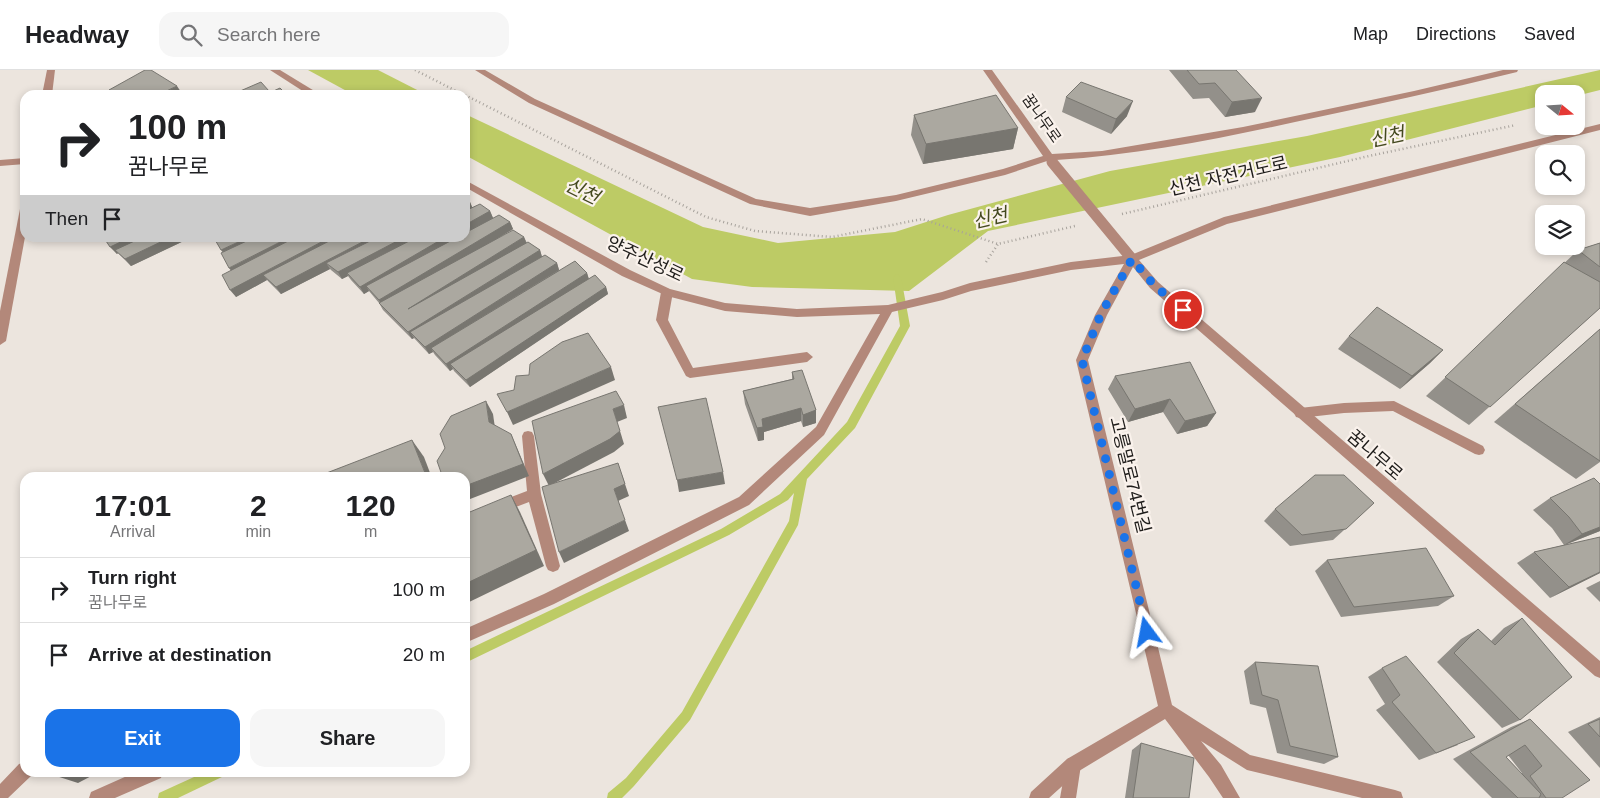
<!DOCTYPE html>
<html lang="en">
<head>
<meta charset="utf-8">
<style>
	:root { --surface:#fff; --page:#f6f6f6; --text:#202124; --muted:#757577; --line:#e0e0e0; --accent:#1a73e8 }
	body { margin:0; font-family:Helvetica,"Noto Sans KR",sans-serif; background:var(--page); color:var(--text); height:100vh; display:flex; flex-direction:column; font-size:19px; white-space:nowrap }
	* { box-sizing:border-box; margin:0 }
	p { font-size:16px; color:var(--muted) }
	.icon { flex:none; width:28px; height:28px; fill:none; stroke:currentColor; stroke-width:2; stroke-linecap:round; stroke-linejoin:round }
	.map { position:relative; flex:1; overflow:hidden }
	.drawer { position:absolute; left:20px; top:402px; width:450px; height:305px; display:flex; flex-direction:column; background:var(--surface); border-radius:15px; box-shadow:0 2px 8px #0003 }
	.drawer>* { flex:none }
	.top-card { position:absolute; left:20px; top:20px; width:450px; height:152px; border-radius:15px; box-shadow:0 2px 8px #0003; background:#fff; color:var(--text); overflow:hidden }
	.needle { width:32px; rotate:108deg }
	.buttons { position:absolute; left:1535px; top:15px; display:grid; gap:10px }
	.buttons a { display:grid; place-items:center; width:50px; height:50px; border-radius:10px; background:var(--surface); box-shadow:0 2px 8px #0003; font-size:25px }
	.pin { position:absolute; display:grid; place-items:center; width:42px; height:42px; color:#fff; margin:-21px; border:2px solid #fff; border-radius:50%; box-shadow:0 1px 5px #0007 }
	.me { position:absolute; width:55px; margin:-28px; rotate:347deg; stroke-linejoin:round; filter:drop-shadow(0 0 4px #0008) }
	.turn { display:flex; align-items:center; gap:18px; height:105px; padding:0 25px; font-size:22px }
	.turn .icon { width:65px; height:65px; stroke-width:2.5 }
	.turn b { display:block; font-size:35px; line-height:42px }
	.then { display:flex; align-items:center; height:48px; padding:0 25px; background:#0003; gap:10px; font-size:19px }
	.eta { display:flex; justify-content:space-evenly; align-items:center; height:85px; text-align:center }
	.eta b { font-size:30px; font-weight:700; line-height:35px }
	.primary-button { display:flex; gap:10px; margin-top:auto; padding:10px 25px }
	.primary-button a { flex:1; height:58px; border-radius:15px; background:var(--accent); color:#fff; font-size:20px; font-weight:700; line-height:58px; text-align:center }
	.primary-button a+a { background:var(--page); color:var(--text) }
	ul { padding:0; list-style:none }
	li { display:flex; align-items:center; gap:15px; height:65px; padding:0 25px; border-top:1px solid var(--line) }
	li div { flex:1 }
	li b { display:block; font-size:19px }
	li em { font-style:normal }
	header { display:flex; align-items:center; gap:30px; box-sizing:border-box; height:70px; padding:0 25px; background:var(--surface); border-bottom:1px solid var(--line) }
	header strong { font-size:24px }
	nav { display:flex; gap:28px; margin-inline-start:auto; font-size:18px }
	.search { width:350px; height:45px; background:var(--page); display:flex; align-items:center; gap:12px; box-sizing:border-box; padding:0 18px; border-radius:15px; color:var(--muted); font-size:19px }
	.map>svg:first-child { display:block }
	.water { fill:#bdcb65 }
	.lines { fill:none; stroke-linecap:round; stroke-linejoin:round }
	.stream { fill:#bdcb65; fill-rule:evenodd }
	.path { stroke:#a7a29c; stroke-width:2.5; stroke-dasharray:1 3; stroke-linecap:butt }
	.service { fill:#b3887a; fill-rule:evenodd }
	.minor { fill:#b3887a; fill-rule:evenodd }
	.tertiary { fill:#b3887a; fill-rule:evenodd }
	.minor-bridge { stroke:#b3887a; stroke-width:11 }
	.wall { fill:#93908a; fill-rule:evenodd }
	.shaded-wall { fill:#787670 }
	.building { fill:#aba8a0; stroke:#787670 }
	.route { stroke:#1a73e8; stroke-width:9; stroke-dasharray:0 16.2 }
	.labels { text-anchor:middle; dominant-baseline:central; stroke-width:4.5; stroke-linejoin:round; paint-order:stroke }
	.far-street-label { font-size:15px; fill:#1e1c1a; stroke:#faf2ec }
	.street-label { font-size:18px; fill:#1e1c1a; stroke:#faf2ec }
	.water-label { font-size:19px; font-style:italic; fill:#44491f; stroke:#faf2ec }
</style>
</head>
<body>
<header>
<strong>Headway</strong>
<div class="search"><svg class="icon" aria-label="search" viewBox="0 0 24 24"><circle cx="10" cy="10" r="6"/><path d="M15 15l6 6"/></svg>Search here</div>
<nav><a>Map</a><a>Directions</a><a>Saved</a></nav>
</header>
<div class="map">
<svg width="1600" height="728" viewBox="0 0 1600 728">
	<rect width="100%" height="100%" fill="#ece5de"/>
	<g class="water">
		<polygon points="308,0 378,0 427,25 354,25"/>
		<polygon points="1600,0 1600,20 1576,26 1576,24 1544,24 1544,35 1340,87 988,161 909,221 752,217 692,209 465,85 465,44 703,157 778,173 895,162 948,145 1110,101 1307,66"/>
	</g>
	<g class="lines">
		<g class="stream">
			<polygon points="897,204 901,207 910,256 855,358 807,409 798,455 690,650 634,716 622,728 607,728 608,723 626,708 682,642 789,451 794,423 788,430 729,465 465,593 465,581 721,459 780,424 847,352 900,256 893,207"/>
			<polygon points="205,702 226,702 224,706 178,728 158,728 159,723"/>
		</g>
		<g class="path">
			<polyline points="415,0 464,25"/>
			<polyline points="465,25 706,147 755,161 832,167 922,149 998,174 1075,156"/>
			<polyline points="1122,144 1369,86 1516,55"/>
			<polyline points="986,192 998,174"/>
		</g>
		<g class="service">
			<polygon points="25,88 25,94 0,96 0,90"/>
			<polygon points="667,218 673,222 668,250 693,298 807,282 813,287 807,292 690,308 686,306 656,250 661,222"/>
			<polygon points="1394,331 1483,376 1485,380 1483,384 1479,385 1475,384 1393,341 1344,343 1300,348 1296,347 1294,343 1296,339 1300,338 1344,333"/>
			<polygon points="528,361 532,362 534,366 541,424 560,496 558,500 553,502 548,500 546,496 529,432 500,443 495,441 493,437 495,433 527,421 522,366 524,362"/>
			<polygon points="1073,687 1079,689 1081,695 1076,728 1060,728 1067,689"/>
			<polygon points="25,692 25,702 32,702 31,706 8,728 0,728 0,714 19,694"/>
		</g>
		<g class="minor">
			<polygon points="270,0 280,0 321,25 309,25"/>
			<path d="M 475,0 L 485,0 L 535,29 L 756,129 L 810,138 L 896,125 L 1003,99 L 1043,86 L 983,0 L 992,0 L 1052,84 L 1102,81 L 1243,57 L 1414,21 L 1503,0 L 1518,0 L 1517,2 C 1444,20 1370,36 1295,52 C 1217,69 1137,85 1056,90 L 1055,93 L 1052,94 L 1047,91 L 1005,105 L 896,131 L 810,146 L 750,134 L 529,33 Z"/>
			<polygon points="1600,54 1600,60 1227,154 1139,190 1158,212 1600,591 1600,608 1595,606 1150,218 1133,197 1107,245 1088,290 1172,635 1250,685 1395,720 1401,722 1403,728 1362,728 1247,700 1201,671 1221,695 1240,728 1223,728 1209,707 1165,649 1079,701 1049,728 1029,728 1031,722 1067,689 1158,636 1076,290 1095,245 1124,194 1071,200 971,221 943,230 892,242 824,365 749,435 554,534 465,573 465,559 544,524 739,427 816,357 880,244 797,247 725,241 667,226 622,206 465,117 465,110 630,200 670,219 725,233 797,239 888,235 942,222 970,213 1071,192 1131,185 1224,147"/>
			<polygon points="136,702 163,702 161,708 115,728 89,728 91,722"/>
		</g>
		<g class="tertiary">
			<polygon points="47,0 55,0 52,25 42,25"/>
			<polygon points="25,135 25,167 6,271 0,275 0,241 20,139"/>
		</g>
		<polyline class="minor-bridge" points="1052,92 1132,189"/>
	</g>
	<g class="wall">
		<polygon points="1169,0 1236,0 1255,42 1225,47 1209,28 1193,29"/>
		<polygon points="109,20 183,25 112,25"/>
		<polygon points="1066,27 1127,46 1111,64 1062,42"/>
		<polygon points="914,45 1018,58 1013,79 923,94 911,65"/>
		<polygon points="470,132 472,138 490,141 493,148 510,152 513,159 497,169 524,167 527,173 540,180 542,187 557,193 559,200 587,203 589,209 606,217 608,224 470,317 454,301 453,299 450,301 435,285 433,282 429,284 414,268 412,269 383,240 379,233 369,221 364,224 351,210 348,206 342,209 331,200 330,199 281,224 267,210 236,227 231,200 229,198"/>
		<polygon points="101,168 190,168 131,196 118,183 117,184 105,169 103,170"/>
		<polygon points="1600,173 1600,238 1469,355 1426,326 1578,180"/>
		<polygon points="1600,259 1600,392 1576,409 1494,352"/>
		<polygon points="1349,266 1443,280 1430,293 1400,319 1338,279"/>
		<polygon points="792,302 816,340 816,353 803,357 801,351 764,362 764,370 758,371 745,334 743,321 792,309"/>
		<polygon points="1115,306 1216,343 1207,356 1177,364 1163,342 1128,352 1108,319"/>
		<polygon points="1600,414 1600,461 1565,475 1600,468 1600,503 1550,528 1517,493 1534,482 1564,475 1552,458 1533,440 1550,428"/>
		<polygon points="1374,433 1333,470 1290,476 1264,451 1275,439"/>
		<polygon points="1327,490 1454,526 1438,536 1341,547 1315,501"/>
		<polygon points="1600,511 1600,532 1586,518"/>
		<polygon points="1522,548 1520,650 1502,658 1437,592 1461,569 1478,559 1491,571 1504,558"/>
		<polygon points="1255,592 1338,687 1324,694 1277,683 1266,638 1250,634 1244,601"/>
		<polygon points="1382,598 1458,675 1419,690 1376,640 1385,634 1368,607"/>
		<polygon points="1600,647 1600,698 1568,662"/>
		<path d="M 1530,649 L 1562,728 L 1492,728 L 1453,689 L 1511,657 ZM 1508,685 L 1522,703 L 1521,703 L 1506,687 Z"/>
		<polygon points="1141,673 1189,728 1125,728 1132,680"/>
	</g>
	<g class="shaded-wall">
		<polygon points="177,16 183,25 158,25"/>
		<polygon points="1262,28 1255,42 1225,47 1232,32"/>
		<polygon points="1133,31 1127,46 1111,64 1116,49"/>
		<polygon points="1018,58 1013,79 923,94 926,74"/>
		<polygon points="470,132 473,139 465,144 465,134"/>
		<polygon points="490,141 493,148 465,165 465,155"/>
		<polygon points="510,152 513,159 383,237 379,230"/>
		<polygon points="524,167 527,175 408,239"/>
		<polygon points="129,168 151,168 115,180 118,183 117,184 110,177"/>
		<polygon points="169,168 190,168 131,196 125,189"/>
		<polygon points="247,168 267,168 227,188 221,180"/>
		<polygon points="288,168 307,168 235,205 229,198"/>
		<polygon points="329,168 348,168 263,205 267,210 236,227 230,220"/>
		<polygon points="370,168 388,168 326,193 330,199 281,224 276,217"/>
		<polygon points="403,168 420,168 347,203 348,206 342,209 338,202"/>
		<polygon points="444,168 460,168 366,216 369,221 364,224 360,217"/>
		<polygon points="540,180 542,187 410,262 414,268 412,269 408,262"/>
		<polygon points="557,193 559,200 431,278 433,282 429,284 425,277"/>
		<polygon points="587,203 589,210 450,294 453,299 450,301 446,294"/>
		<polygon points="606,217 608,224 470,317 466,310"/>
		<polygon points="1443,280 1430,293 1400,319 1412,306"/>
		<polygon points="611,297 615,310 513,355 507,342"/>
		<polygon points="1170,329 1163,342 1128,352 1135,339"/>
		<polygon points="486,331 493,344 496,365 489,352"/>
		<polygon points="624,335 627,348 617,352 613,339"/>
		<polygon points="801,338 801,351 764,362 764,370 758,371 757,358 762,349"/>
		<polygon points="816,340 816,353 803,357 803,345"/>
		<polygon points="1216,343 1207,356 1177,364 1185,351"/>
		<polygon points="620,361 624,374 614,382 549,416 543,404"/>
		<polygon points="511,364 529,406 465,431 465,416"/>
		<polygon points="412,370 424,387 432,408 427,408"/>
		<polygon points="723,402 725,414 679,422 677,410"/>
		<polygon points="622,405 629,426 618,431 614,419"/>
		<polygon points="511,425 520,442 544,496 465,534 465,514"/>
		<polygon points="625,450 629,461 564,493 559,482"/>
		<polygon points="1600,457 1600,461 1564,475 1582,464"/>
		<polygon points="1600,502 1600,503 1550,528 1569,517"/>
		<polygon points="52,702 99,702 78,713 50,704"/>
	</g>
	<g class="building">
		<polygon points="145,0 151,0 177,16 158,25 117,25 109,20"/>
		<polygon points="1187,0 1236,0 1262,28 1232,32 1215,13 1199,14"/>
		<polygon points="261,12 269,21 260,25 231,25"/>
		<polygon points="1081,12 1133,31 1116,49 1066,27"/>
		<polygon points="280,18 287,25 265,25"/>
		<polygon points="996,25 1018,58 926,74 914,45"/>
		<polygon points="465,129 470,132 465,134"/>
		<polygon points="480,134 490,141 465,155 465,141"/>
		<polygon points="499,145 510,152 379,230 366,216 456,168 465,168 465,163"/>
		<polygon points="513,160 524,167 408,239 528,172 540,180 408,262 379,233"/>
		<polygon points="104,168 129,168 110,177"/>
		<polygon points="141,168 169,168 125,189 115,180"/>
		<polygon points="214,168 247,168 221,180"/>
		<polygon points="253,168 288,168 229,198 221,183"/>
		<polygon points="294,168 329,168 230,220 222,205"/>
		<polygon points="335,168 370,168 276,217 263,205"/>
		<polygon points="376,168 403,168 338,202 326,193"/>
		<polygon points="415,168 444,168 360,217 347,203"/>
		<polygon points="1600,173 1600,197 1578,180"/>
		<polygon points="545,185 557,193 425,277 410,262"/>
		<polygon points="575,191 587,203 446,294 431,278"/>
		<polygon points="1564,192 1600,212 1600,238 1490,337 1445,307"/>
		<polygon points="595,205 606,217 466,310 450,294"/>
		<polygon points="1377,237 1443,280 1412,306 1349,266"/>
		<polygon points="1600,259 1600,391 1515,334"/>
		<polygon points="588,263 611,297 507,342 497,324 514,320 516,306 529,305 530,294 562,272"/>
		<polygon points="1190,292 1216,343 1185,351 1170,329 1135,339 1115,306"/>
		<polygon points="802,300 816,340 803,345 801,338 762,349 763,357 757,358 743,321 794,309 792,302"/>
		<polygon points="616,321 624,335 613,339 620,361 610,369 543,404 532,351"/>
		<polygon points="706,328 723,402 677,410 658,337"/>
		<polygon points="486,331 489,352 511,364 523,394 465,416 465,408 443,408 437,391 445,378 440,364 451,346"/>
		<polygon points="412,370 427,408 325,408 324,404"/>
		<polygon points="618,393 625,414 614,419 625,450 559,482 542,417"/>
		<polygon points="1315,405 1344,405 1374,433 1346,459 1302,465 1275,439"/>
		<polygon points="1594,408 1600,414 1600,457 1582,464 1569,447 1550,428"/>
		<polygon points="511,425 536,480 465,514 465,444"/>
		<polygon points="1600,467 1600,502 1569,517 1534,482"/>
		<polygon points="1426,478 1454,526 1354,537 1327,490"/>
		<polygon points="1522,548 1572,607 1520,650 1454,583 1478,559 1495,575"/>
		<polygon points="1406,586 1475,667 1436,683 1392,632 1400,625 1382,598"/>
		<polygon points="1255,592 1318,596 1338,687 1290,676 1278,630 1262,625"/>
		<polygon points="1530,649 1590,710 1562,728 1546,728 1530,706 1542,696 1525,675 1506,687 1541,724 1539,728 1518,728 1470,682"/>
		<polygon points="1600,649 1600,667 1588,654"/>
		<polygon points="1141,673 1194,688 1189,728 1133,728"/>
	</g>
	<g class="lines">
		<polyline class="route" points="1147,562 1082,290 1101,244 1132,189 1154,215 1183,240"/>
	</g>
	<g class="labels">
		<g class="far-street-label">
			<text transform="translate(1042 48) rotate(55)">꿈나무로</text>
		</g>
		<g class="street-label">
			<text transform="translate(1228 106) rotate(-13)">신천 자전거도로</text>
			<text transform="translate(645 189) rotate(25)">양주산성로</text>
			<text transform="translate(1375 385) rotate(41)">꿈나무로</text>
			<text transform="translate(1130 405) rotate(76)">고릉말로74번길</text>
		</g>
		<g class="water-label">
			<text transform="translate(1387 67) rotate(-12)">신천</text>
			<text transform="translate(582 121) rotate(26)">신천</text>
			<text transform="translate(990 148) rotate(-13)">신천</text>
		</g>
	</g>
</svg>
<div class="buttons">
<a><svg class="needle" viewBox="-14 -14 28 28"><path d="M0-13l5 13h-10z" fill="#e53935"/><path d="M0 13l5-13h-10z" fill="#757577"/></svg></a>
<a><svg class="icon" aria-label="search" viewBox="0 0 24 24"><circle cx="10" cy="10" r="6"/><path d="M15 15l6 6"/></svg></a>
<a><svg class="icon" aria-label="layers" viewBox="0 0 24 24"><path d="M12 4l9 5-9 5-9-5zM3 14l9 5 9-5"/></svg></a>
</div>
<div class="pin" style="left:1183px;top:240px;background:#d93025"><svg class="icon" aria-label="arrive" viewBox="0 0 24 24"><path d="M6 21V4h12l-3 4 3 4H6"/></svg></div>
<svg class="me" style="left:1147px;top:562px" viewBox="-20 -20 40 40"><path d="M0-17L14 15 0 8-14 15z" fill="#1a73e8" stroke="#fff" stroke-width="4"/></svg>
<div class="top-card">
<div class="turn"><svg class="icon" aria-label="right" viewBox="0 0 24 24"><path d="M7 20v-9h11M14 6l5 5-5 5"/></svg><div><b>100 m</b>꿈나무로</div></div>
<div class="then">Then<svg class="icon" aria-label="arrive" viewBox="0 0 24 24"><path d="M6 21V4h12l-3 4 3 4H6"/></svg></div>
</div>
<section class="drawer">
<div class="eta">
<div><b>17:01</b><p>Arrival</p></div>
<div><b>2</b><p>min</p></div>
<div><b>120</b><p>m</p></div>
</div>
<ul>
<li><svg class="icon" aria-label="right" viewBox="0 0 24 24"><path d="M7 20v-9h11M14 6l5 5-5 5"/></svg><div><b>Turn right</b><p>꿈나무로</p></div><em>100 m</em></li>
<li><svg class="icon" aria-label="arrive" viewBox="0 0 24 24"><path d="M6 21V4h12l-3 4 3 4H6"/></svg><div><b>Arrive at destination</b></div><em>20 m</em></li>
</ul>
<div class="primary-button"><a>Exit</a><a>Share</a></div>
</section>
</div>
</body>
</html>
